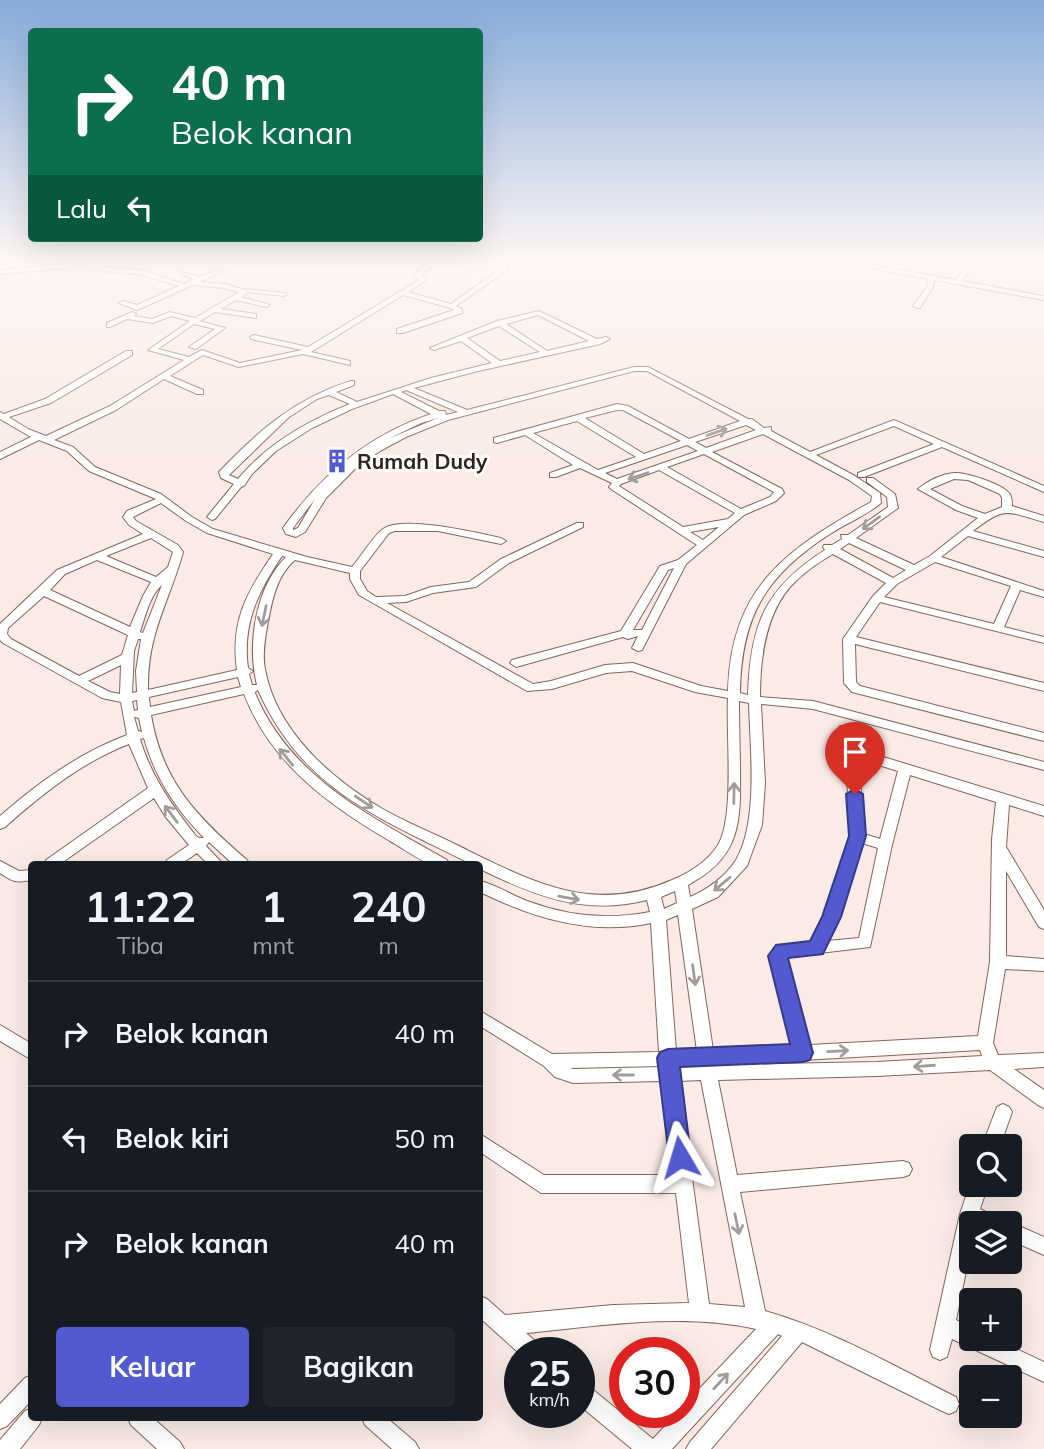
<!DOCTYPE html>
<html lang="id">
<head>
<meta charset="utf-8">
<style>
	:root { --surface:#171b24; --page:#20242c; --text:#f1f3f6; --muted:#9ea1a6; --line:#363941; --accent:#535ad0 }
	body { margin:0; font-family:Mulish,sans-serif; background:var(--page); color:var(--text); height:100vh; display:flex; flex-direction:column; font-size:26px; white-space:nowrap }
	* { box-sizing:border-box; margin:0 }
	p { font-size:23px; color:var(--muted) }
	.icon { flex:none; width:38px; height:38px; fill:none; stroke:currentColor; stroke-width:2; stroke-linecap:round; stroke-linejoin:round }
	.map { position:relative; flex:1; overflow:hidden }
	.side { position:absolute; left:28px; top:861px; width:455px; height:560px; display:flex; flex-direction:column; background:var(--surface); border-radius:7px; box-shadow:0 7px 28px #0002 }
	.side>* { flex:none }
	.guide { position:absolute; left:28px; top:28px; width:455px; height:214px; border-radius:7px; box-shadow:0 7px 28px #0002; background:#0b6e4f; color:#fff; overflow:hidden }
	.tools { position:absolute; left:959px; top:1134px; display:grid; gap:14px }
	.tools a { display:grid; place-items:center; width:63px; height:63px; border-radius:7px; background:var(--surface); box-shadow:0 7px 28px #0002; font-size:35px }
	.speed { position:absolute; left:504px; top:1337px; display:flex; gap:14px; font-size:35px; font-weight:700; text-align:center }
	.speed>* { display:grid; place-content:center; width:91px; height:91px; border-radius:50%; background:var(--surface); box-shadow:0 7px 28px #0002; line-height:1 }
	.speed small { font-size:18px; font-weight:400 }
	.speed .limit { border:10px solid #d22; background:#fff; color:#111 }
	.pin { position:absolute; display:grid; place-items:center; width:60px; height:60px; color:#fff; margin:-72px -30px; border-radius:50% 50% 50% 0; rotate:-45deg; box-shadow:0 0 7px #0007 }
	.pin .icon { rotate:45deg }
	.me { position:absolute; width:77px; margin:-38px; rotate:353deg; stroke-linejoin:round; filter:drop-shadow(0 0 5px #0008) }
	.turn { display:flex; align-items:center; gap:24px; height:147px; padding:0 28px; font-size:32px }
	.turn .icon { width:91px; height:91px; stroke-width:2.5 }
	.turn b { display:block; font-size:49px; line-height:60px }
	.then { display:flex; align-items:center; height:66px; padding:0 28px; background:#0003; gap:14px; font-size:26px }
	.eta { display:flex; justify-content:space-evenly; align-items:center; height:119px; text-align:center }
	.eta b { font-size:42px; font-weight:700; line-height:49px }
	.button { display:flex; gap:14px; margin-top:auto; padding:14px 28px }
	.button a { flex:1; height:80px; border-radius:7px; background:var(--accent); color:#fff; font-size:28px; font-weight:700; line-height:80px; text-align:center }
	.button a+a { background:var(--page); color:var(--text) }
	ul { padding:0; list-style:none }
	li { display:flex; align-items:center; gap:21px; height:105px; padding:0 28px; border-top:2px solid var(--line) }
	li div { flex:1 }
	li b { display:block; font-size:26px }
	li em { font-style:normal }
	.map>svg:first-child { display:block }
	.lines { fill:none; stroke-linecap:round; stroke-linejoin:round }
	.minor-casing { stroke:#856559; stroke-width:2 }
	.minor { fill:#fff; fill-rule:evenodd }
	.oneway { stroke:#a29c99 }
	.route { fill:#535ad0; stroke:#363a87; stroke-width:2 }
	.labels { text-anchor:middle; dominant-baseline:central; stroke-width:6; stroke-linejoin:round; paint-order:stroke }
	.far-poi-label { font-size:21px; font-weight:bold; fill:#30221d; stroke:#fcfcfc; text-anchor:start }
</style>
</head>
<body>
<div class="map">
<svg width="1044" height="1449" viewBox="0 0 1044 1449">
	<rect width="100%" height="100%" fill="#faebe6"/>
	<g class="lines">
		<g class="minor-casing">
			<g id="minor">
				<path d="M 85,262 L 109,268 L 140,270 L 184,284 L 194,279 L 181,274 L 181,272 L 200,277 L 221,268 L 224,270 L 223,271 L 200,282 L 225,284 L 242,289 L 286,293 L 286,295 L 284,296 L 248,292 L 241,297 L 270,305 L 266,307 L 236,300 L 221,309 L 256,314 L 256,318 L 215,312 L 200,321 L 225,328 L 196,349 L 189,347 L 215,329 L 194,324 L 158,349 L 189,357 L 202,350 L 240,363 L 302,350 L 251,339 L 250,337 L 254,335 L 308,347 L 419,280 L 414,275 L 429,262 L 436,262 L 421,275 L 426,279 L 425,281 L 408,292 L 451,304 L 502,268 L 500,262 L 506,262 L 507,270 L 456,306 L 462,309 L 462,313 L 403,333 L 397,333 L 397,329 L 454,310 L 451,308 L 403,295 L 311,352 L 350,361 L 350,365 L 303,354 L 239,367 L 203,355 L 170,376 L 203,390 L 203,394 L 197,394 L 164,379 L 116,410 L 54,440 L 73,447 L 95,467 L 161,494 L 192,517 L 213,529 L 307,557 L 352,567 C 360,558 374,535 383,529 C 402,515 478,533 501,538 L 506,541 L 501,544 L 438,531 L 395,531 L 389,533 L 360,571 L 360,579 L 367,591 L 376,597 L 405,596 L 431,587 L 469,582 L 501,559 L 577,523 L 583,523 L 583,527 L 509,563 L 476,587 L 433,593 L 406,602 L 387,603 L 533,684 L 551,681 L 605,665 L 633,663 L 701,686 L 728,691 C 731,586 787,549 871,502 L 872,496 L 849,480 L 763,434 L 712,452 L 782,489 L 784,493 L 776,501 L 744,515 L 686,564 L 642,650 L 638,651 L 632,648 L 638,636 L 628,639 L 623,637 L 516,667 L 510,663 L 512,660 L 621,631 L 660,566 L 678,560 L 697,545 L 611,489 L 609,487 L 612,483 L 580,468 L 556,477 L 550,477 L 550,473 L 573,465 L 525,435 L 497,443 L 494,442 L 494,438 L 617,404 L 628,406 L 689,439 L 740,421 L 647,371 L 634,371 L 448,420 L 406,437 L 380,451 L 356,468 L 326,498 L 305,532 L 296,537 L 286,534 L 283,528 C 321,475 368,435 431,414 L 393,394 L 352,409 L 312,428 L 276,451 L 252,474 L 244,486 L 241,487 L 215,519 L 212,520 L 207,517 L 234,484 L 221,478 L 219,472 C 259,430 296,398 351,381 L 354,381 L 354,385 L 336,392 L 357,402 L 431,378 L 492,363 L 461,341 L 434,350 L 430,348 L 497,321 L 539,311 L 597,339 L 606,337 L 610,339 L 600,344 L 478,371 L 414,388 L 467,410 L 634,367 L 648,367 L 748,419 L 752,419 L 764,428 L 771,427 L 771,431 L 810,452 L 894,420 L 1044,486 L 1044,492 L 942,447 L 864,477 L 858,477 L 858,473 L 934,444 L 894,426 L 816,455 L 855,476 L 880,493 L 881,503 C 867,515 847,523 830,534 C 766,575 741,616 740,693 L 748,695 C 750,625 765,588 825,550 L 823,547 L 824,545 L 832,545 L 842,539 L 841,535 L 848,535 L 888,507 L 887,497 L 867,482 L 867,478 L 873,478 L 895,494 L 898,508 L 856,538 L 914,565 L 930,556 L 978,518 L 956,510 L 918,489 C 928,481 941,474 954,473 C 966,472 998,483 1007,491 C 1012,495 1012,501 1012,506 L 1044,516 L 1044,522 C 1007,512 1006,505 973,531 L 1044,551 L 1044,557 L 968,536 L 941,557 L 1044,591 L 1044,597 L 1020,590 L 1004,627 L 1044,637 L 1044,643 L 880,602 L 856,637 L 1044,683 L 1044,691 L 855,644 L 856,682 L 860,686 L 1044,733 L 1044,741 L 852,692 L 844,683 L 843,639 L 873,596 L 886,583 L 833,554 C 817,563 802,574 790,587 C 765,616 760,660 760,697 L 813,701 L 1044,762 L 1044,770 L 813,709 L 761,704 L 765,783 L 762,825 L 747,866 L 718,897 L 692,909 L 713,1050 L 793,1046 L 770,956 L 778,946 L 811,942 L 824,917 L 850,837 L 846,752 L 838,729 L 840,726 L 848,726 L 857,749 L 1044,806 L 1044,816 L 1009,805 L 1006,847 L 1044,910 L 1044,929 L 1039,927 L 1006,871 L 1006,956 L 1044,959 L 1044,971 L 1005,969 L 993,1043 L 998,1055 L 1044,1053 L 1044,1067 L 1014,1069 L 1044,1090 L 1044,1108 L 1038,1105 L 990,1070 L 877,1076 L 718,1080 L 737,1175 L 903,1161 L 909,1163 L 912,1169 L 909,1175 L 903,1177 L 740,1192 L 765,1311 C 832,1330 894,1366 956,1397 L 959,1404 L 956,1411 L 949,1414 L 942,1411 L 802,1342 L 711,1449 L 686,1449 L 690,1442 L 782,1336 L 778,1334 L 672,1449 L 632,1449 L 579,1405 L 579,1381 L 586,1384 L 653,1439 L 678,1412 L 684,1412 L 684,1405 L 756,1329 C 683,1312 599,1326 526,1333 L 541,1346 L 544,1353 L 520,1354 L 480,1318 L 480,1296 L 487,1299 L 505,1315 L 613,1305 L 689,1303 L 676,1193 L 541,1193 L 480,1152 L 480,1134 L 544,1175 L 674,1175 L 663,1081 L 573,1083 L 555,1077 L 544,1066 L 480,1026 L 480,1011 L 552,1054 L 659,1052 L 651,923 C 591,936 533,918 480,892 L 480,881 C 497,885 513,896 530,902 C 568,916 610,920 650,912 L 647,900 C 585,916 535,896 480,869 L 480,864 L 471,864 C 380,818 303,791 258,690 L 255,692 L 255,693 C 290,778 372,817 447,860 L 449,864 C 444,864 437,866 432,864 C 421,862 401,847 390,841 C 328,805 271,763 244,694 L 151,715 C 162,782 198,818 247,860 L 249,864 L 233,864 L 209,842 L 206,846 L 223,864 L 208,864 L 197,853 L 181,864 L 165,864 L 167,860 L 189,845 L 165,816 L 154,798 L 60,864 L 44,864 L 46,860 L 148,788 L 129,744 C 82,762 42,794 5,827 L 0,829 L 0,816 C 38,783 79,753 127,735 L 121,702 L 102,698 L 3,643 L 0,640 L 0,624 L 57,570 L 143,534 L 129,525 L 123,517 L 127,511 L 156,499 L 89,471 L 67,451 L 39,440 L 0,459 L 0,452 L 31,437 L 0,419 L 0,412 L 4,414 L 45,399 L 126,351 L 132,351 L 132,355 L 51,403 L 9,417 L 28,429 L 46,436 L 110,406 L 184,360 L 148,350 L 190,321 L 171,316 L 153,323 L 127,319 L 110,327 L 107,327 L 107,323 L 132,312 L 136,314 L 134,316 L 152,319 L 170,312 L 195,318 L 239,292 L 224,288 L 193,285 L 137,310 L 119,303 L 123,301 L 137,305 L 179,286 L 139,274 L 109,272 L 84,266 L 0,274 L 0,270 ZM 538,315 L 589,341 L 547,351 L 506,324 ZM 499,326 L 540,352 L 500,361 L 467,338 ZM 406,390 L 458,412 L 446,415 L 445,411 L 439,411 L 401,392 ZM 329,395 L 350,404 C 307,421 267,444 238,479 L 229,475 L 289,417 L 317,399 ZM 617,410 L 623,410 L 681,441 L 644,454 L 585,418 ZM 438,418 L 388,439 L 421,423 ZM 577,421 L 636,457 L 598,470 L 533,433 ZM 746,425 L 756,430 L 706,448 L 695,442 ZM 687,445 L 698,451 L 617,479 L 605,473 ZM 704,454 L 774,492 L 770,497 L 741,509 L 667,467 ZM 659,470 L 735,513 L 728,519 L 683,527 L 619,486 L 621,484 ZM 954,479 L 968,480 L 1000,494 L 1002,498 L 1002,507 L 985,514 L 962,506 L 930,489 ZM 315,499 L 298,528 L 293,530 L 293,528 ZM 161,503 L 186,521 L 207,533 L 273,554 C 247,592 230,621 237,670 L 148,690 C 147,633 169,603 183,552 L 178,545 L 136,521 L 133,517 ZM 719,527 L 703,540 L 690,532 ZM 151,538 L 173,552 L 168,567 L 156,577 L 106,556 ZM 849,543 L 906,570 L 893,578 L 840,549 ZM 282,556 L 286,557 C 255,588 247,645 257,685 L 252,685 L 249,674 L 253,671 L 248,668 C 242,624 258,592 282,556 ZM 97,560 L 151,582 L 143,596 L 130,627 L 50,590 L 65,574 ZM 295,560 L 350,573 L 350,579 L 359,595 L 527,691 L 552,689 L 606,673 L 632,671 L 695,692 L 728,698 C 726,734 735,817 718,845 C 707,862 689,873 672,880 C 592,916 528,880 457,845 C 431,832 405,822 381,808 C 330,778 276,730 265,669 C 262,654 265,637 268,622 C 272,600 277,575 295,560 ZM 935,562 L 1011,586 L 994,624 L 884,597 L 897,584 ZM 674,568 L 642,630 L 633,630 L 668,570 ZM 162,585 L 143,633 L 140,632 C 145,617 150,595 162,585 ZM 44,596 L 128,635 L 122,655 L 79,676 L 11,639 L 7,634 L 8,628 ZM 138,639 L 141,639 L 136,671 L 137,692 L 132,693 L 134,651 ZM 121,665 L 120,694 L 110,692 L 88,681 ZM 238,677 L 241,687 L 150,707 L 149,697 ZM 137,700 L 138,710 L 134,711 L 132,701 ZM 739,701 L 749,703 C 750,747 759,821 736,860 C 726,876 707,890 690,897 L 688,885 C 737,859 741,828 740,776 C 740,751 739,726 739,701 ZM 134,717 L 139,718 L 142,732 L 138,731 ZM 144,738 C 155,778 175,808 204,838 L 199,838 L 196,836 C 172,806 151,776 140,739 ZM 859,759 L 898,771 L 880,839 L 864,834 ZM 910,775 L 996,802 L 992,839 L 990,962 L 978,1036 L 809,1045 L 786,957 L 870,947 L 892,845 ZM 862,843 L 878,848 L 859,938 L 827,941 L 838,917 ZM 675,891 L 677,903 L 664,909 L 661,897 ZM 678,915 L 697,1051 L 676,1051 L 666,920 ZM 980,1050 L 982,1056 L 877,1062 L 715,1065 ZM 661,1067 L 573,1069 L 570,1068 L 661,1066 ZM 701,1080 L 745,1307 L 709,1304 L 679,1081 Z"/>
				<polygon points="842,262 857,262 956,280 969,262 976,262 962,281 1044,296 1044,300 934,280 933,287 920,308 917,308 913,306 927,287 928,279"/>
				<path d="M 0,861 L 19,871 L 32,870 L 32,880 C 16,883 13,882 0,873 Z"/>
				<polygon points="0,1025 32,1044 32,1060 0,1041"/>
				<polygon points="1003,1104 1009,1107 1012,1112 1000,1146 982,1146 997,1107"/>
				<polygon points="971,1182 971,1185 988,1185 980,1209 996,1217 999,1223 971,1223 971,1247 956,1320 971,1328 971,1339 995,1339 1044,1362 1044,1382 952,1339 947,1357 940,1360 933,1357 930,1350 960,1214"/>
				<polygon points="1010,1222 1044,1237 1044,1255 1010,1240 1010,1223 1007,1223"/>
				<polygon points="32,1375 32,1400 7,1426 0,1429 0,1404 25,1378"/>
				<polygon points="32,1408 32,1418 42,1418 39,1425 20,1449 0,1449 0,1440 25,1411"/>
				<polygon points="128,1418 153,1418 180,1442 184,1449 157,1449 131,1425"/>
				<polygon points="362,1418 387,1418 415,1442 419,1449 392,1449 365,1425"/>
			</g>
		</g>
		<use href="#minor" class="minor"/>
	</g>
	<defs><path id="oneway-shaft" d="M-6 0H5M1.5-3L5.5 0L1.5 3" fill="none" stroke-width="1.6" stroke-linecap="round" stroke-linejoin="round" transform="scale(1.75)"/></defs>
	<g class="oneway">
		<use href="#oneway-shaft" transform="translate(717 432) rotate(-19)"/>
		<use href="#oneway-shaft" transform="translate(638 476) rotate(162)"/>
		<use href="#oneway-shaft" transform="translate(871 523) rotate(144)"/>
		<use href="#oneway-shaft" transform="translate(264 616) rotate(102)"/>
		<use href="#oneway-shaft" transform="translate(286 757) rotate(-129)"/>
		<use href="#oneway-shaft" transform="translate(734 793) rotate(-89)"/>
		<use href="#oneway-shaft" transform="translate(364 802) rotate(34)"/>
		<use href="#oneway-shaft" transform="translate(171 814) rotate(-127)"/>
		<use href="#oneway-shaft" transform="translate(722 884) rotate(140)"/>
		<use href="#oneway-shaft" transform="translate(569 898) rotate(10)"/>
		<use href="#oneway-shaft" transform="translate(694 975) rotate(82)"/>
		<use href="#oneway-shaft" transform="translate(838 1051) rotate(-3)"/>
		<use href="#oneway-shaft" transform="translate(924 1066) rotate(176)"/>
		<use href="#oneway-shaft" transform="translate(623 1075) rotate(180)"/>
		<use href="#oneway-shaft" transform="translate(737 1224) rotate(78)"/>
		<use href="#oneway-shaft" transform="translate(721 1381) rotate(-47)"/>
	</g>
	<linearGradient id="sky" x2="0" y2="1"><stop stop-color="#87abda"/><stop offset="0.56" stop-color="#fdf6f4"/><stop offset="1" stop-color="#fdf6f4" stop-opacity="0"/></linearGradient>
	<rect width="1044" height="465" fill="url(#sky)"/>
	<polygon class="route" points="855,789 863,794 866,836 841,917 823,954 788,958 813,1053 810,1060 803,1062 680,1067 691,1157 688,1164 680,1167 672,1164 669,1157 657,1058 660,1052 668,1049 790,1044 768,956 776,945 810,941 822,917 849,836 846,794"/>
	<defs>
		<g id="building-bare" transform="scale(1.89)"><path d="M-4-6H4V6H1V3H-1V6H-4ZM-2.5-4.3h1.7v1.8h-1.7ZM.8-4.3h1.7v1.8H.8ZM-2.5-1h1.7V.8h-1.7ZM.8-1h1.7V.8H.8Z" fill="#535ad0" stroke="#fcfcfc" stroke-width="2.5" paint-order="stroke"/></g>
	</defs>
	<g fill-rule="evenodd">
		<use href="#building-bare" x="337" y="461"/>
	</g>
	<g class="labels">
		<g class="far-poi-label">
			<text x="357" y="461">Rumah Dudy</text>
		</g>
	</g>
</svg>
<div class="tools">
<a><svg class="icon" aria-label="search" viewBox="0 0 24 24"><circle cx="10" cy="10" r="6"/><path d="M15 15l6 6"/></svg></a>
<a><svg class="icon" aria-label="layers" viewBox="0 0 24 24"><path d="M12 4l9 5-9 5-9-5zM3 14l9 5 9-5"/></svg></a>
<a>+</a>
<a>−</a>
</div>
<div class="speed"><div>25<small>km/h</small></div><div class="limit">30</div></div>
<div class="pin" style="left:855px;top:794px;background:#d93025"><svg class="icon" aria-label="arrive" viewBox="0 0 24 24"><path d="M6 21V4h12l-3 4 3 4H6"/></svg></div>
<svg class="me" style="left:680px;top:1157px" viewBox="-20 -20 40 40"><path d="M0-17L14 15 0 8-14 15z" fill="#535ad0" stroke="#fff" stroke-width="4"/></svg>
<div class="guide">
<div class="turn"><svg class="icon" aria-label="right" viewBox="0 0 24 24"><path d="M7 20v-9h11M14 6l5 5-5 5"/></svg><div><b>40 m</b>Belok kanan</div></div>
<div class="then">Lalu<svg class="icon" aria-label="left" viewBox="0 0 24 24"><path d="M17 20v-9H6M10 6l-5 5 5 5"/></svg></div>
</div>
<section class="side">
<div class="eta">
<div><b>11:22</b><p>Tiba</p></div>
<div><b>1</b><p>mnt</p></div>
<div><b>240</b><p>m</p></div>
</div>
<ul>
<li><svg class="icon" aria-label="right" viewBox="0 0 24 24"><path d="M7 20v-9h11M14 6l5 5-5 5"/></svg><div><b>Belok kanan</b></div><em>40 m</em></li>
<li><svg class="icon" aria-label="left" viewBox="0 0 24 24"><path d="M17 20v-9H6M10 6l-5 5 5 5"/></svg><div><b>Belok kiri</b></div><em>50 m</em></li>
<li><svg class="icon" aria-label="right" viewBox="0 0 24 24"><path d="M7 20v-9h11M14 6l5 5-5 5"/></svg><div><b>Belok kanan</b></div><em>40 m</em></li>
</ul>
<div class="button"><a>Keluar</a><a>Bagikan</a></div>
</section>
</div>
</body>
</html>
